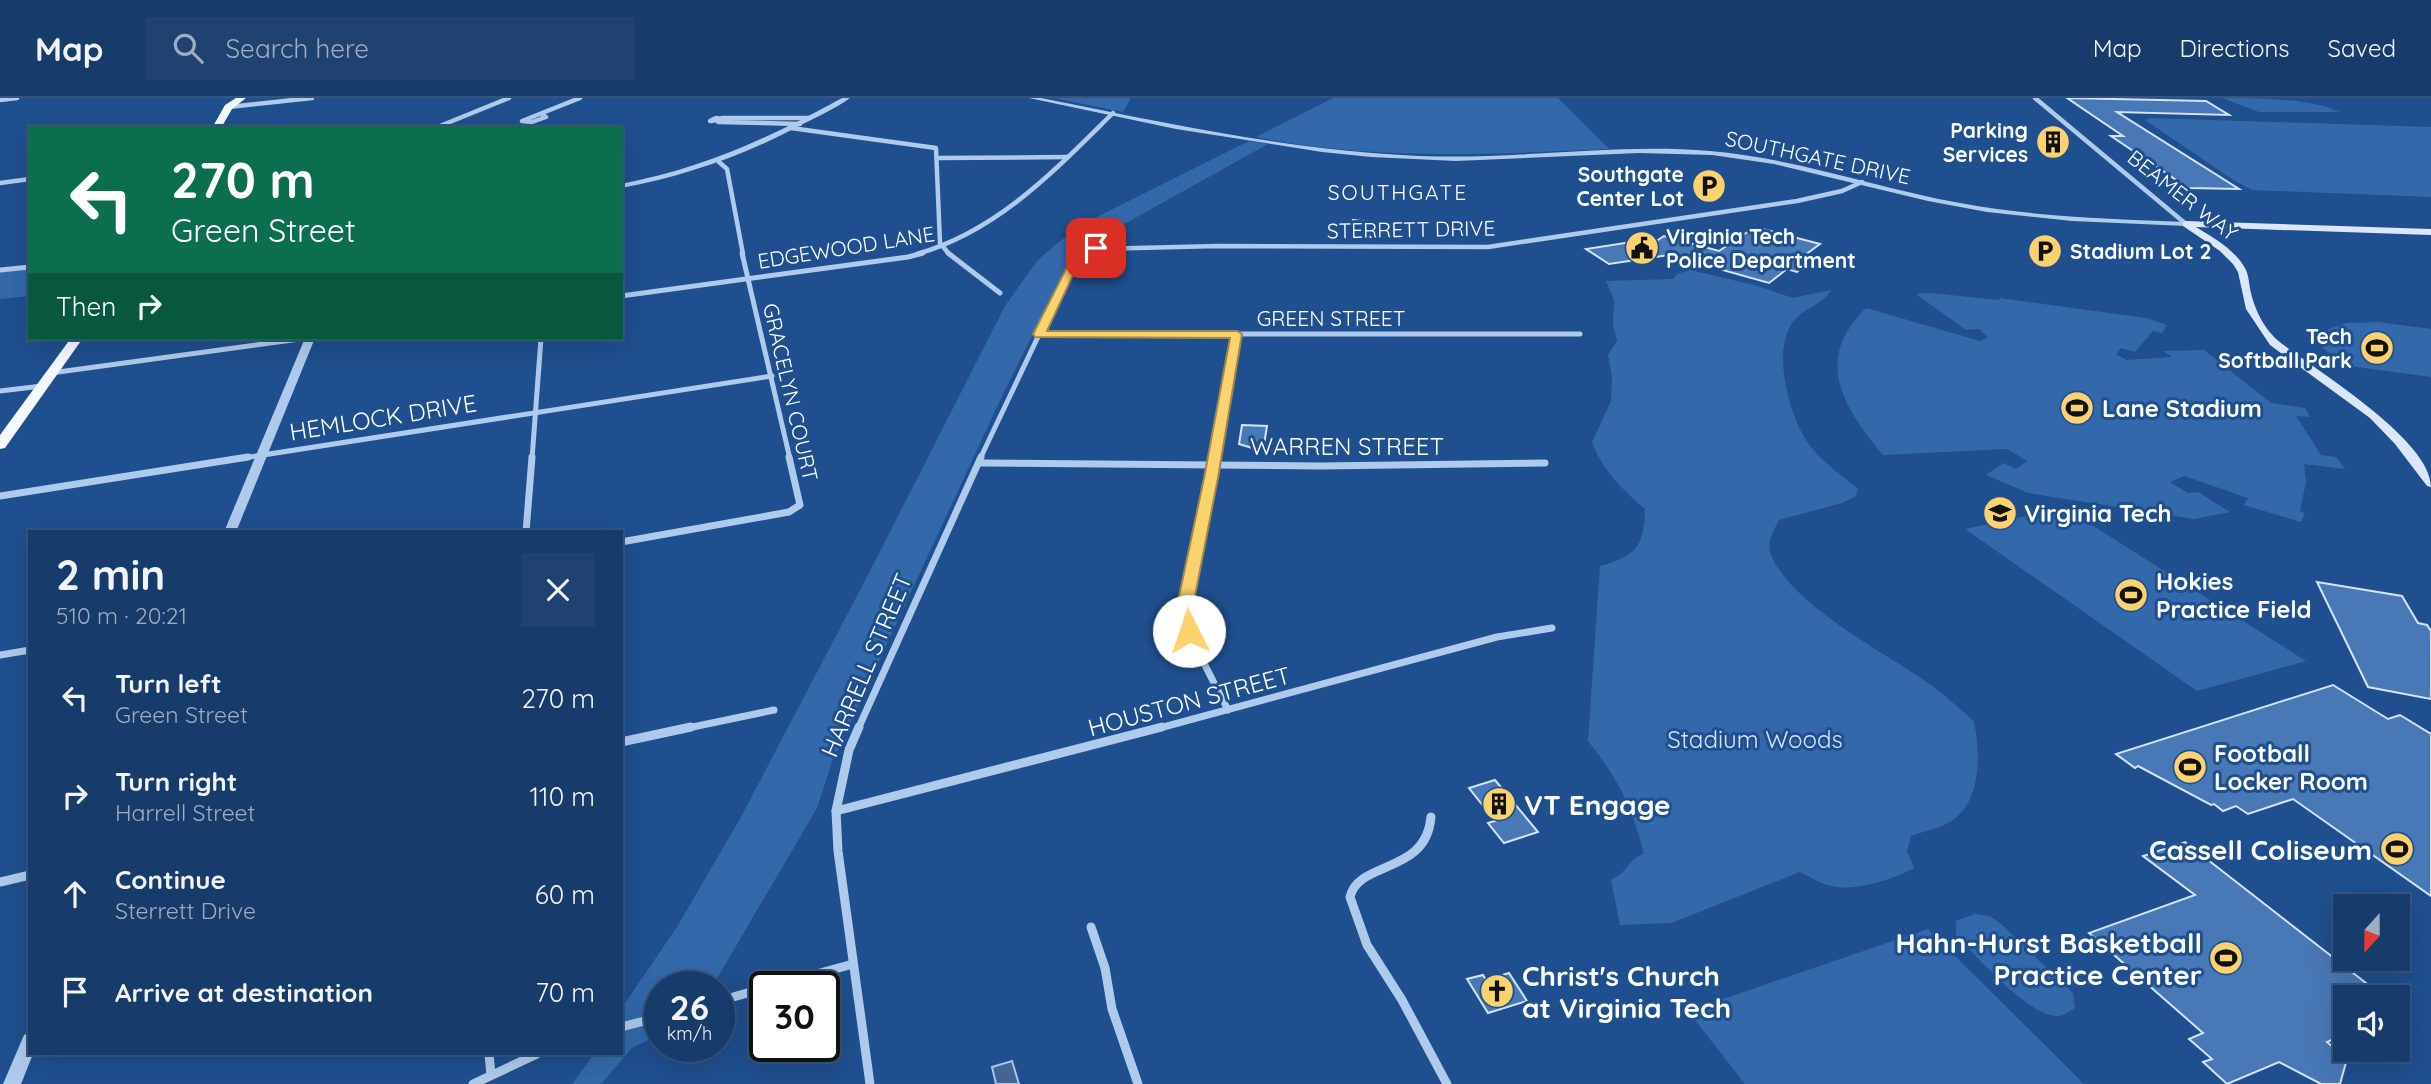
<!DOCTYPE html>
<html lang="en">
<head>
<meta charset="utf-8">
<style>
	:root { --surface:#173b6a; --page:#204270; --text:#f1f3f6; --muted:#9eadc1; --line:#36557e }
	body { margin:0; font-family:Quicksand,sans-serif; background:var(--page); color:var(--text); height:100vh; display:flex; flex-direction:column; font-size:26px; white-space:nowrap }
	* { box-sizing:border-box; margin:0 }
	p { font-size:23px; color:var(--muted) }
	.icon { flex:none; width:38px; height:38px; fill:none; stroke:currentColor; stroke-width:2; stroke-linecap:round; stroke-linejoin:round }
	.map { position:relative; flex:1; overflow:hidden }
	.details { position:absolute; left:28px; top:432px; width:595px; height:525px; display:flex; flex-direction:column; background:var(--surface); border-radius:0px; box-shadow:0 7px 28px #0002,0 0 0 2px var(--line) }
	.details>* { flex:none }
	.guide { position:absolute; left:28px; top:28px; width:595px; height:214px; border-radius:0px; box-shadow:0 7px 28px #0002,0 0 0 2px var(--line); background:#0b6e4f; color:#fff; overflow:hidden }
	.needle { width:46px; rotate:201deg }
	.controls { position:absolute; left:2333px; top:796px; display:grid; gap:14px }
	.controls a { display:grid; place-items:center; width:77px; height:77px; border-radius:0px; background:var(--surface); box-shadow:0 7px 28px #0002,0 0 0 2px var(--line); font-size:35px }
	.speed { position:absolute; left:644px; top:873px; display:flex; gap:14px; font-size:35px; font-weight:700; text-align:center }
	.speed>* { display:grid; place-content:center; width:91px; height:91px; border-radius:50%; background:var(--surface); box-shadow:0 7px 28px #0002,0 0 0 2px var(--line); line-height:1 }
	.speed small { font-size:18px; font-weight:400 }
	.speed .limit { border:4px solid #111; border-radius:10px; background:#fff; color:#111 }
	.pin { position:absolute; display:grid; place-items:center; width:60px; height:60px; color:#fff; margin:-30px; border-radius:14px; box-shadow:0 4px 10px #0006 }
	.me { position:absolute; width:77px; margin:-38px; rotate:356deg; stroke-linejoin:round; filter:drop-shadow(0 0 5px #0008) }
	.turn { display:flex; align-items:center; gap:24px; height:147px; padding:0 28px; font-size:32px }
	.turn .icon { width:91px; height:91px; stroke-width:2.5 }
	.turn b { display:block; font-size:49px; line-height:60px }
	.then { display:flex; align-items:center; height:66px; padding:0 28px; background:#0003; gap:14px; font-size:26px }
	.round { display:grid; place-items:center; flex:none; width:74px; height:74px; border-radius:0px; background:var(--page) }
	.head { display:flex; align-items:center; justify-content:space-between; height:119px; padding:0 28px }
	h1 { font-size:42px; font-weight:800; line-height:52px }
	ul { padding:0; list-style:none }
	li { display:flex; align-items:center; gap:21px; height:98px; padding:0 28px }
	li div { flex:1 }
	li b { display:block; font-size:26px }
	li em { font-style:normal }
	header { display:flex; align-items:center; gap:42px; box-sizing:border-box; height:98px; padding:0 35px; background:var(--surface); border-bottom:2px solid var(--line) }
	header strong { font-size:33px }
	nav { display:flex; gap:38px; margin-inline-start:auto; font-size:24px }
	.search { width:490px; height:63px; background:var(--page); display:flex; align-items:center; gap:18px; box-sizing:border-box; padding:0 24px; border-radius:0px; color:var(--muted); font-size:26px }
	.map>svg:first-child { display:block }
	.green { fill:#3369ab }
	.water { fill:#446593; stroke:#a2c5ee; stroke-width:2 }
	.building { fill:#4878b5; stroke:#d3e4f9; stroke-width:2 }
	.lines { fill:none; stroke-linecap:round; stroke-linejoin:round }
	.minor-far3 { stroke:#aecaec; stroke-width:4.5 }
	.minor-far2 { stroke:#aecaec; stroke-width:5 }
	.minor-far1 { stroke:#aecaec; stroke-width:7 }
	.minor { stroke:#aecaec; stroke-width:9 }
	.tertiary { fill:#aecaec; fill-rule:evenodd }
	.secondary { fill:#dae7f9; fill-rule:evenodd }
	.primary { fill:#f4f8ff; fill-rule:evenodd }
	.route { fill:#fad26e; stroke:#a28848; stroke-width:2 }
	.labels { text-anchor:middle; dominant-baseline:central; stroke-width:6; stroke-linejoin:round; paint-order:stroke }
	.far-poi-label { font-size:21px; font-weight:bold; fill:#fff; stroke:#1f4f8e; text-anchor:end }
	.far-street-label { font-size:21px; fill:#fff; stroke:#1f4f8e }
	.far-neighbourhood-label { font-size:21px; letter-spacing:2px; fill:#fff; stroke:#1f4f8e }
	.poi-label { font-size:24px; font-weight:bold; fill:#fff; stroke:#1f4f8e; text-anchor:start }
	.street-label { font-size:24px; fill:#fff; stroke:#1f4f8e }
	.park-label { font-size:24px; fill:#d3e4f9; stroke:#1f4f8e }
	.near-poi-label { font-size:28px; font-weight:bold; fill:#fff; stroke:#1f4f8e; text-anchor:start }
</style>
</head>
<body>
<header>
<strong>Map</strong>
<div class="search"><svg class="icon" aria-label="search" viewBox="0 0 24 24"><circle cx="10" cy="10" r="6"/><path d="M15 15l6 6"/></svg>Search here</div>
<nav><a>Map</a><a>Directions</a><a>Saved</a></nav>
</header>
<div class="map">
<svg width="2431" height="986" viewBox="0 0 2431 986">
	<rect width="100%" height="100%" fill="#1f4f8e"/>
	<g class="green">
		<polygon points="1054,0 1131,0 1123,14"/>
		<path d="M 1333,0 L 1558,0 L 1609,51 C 1491,56 1372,63 1256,39 Z"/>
		<path d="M 2222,0 C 2254,0 2314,0 2339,14 L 2259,14 Z"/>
		<polygon points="2149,20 2431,29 2431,99 2252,92 2235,83 2145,22"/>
		<polygon points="1249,43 1268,46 1074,154 1003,296 832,664 817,710 712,889 660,889 660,936 632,950 601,986 572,986 594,956 621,956 621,911 677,829 741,719 869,475 1005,208 1037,163 1061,142 1095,120"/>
		<polygon points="30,170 30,198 0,201 0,173"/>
		<path d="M 1690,172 L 1754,187 L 1793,200 L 1831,192 C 1821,209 1801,210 1791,227 C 1773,255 1789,315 1806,342 C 1818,361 1841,377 1858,391 L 1856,398 L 1842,405 L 1779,422 C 1773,434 1766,444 1771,457 C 1792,507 1880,552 1924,582 C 1942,594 1958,610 1974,623 C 1980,655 1982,701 1953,722 C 1942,730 1924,733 1911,738 L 1907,753 L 1914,770 C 1893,781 1856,794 1832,788 C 1821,786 1810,779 1800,774 L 1671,825 L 1620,827 L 1611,782 C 1629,773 1626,764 1644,755 C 1630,705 1620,684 1588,643 L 1600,468 C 1636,458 1644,449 1645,411 C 1622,391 1603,373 1592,344 L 1611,303 L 1612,280 L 1608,257 L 1617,243 L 1613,226 L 1614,202 L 1606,183 L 1673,181 L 1677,176 Z"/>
		<path d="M 1930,195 L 1999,202 L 2000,200 L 2146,220 L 2167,227 L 2162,235 L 2153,233 L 2135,254 L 2121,250 L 2116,256 L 2127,262 L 2172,259 L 2163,253 L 2204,252 L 2271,305 L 2305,310 L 2310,319 L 2296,318 L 2321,357 L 2336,359 L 2345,371 L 2304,366 L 2306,384 L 2300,413 L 2305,415 L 2301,424 L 2244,407 L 2248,400 L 2184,378 L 2170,384 L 2188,395 L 2198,394 L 2230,414 L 2194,421 L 2028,395 L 1986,377 L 2003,365 L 2016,371 L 2027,363 L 2007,351 L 1883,357 C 1843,309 1813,262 1866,210 L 1980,243 L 1988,239 L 1979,231 L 1966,232 L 1916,196 Z"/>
		<polygon points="2378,224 2431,231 2431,279 2342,267 2320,247 2321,234 2346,225"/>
		<polygon points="2065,410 2306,563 2197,593 1965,431"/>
		<path d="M 1975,816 L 1989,818 L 1999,824 L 2073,895 L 2075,910 C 2071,912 2065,917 2060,918 C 2030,921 1977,858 1956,838 L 1956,823 Z"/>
		<polygon points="1928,831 2084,986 1745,986 1688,913"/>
	</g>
	<polygon class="water" points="1012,963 1019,986 996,986 992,969"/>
	<g class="building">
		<polygon points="2067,0 2206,3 2229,17 2117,14 2239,91 2188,90 2111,38 2123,38"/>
		<polygon points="1353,122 1369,124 1373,139 1357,139"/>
		<polygon points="1755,129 1820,146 1801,160 1811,163 1797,174 1787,171 1769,185 1669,157 1609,166 1586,151 1638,143 1652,146 1664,138 1719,153"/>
		<polygon points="1242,327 1267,328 1264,347 1252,350 1239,346"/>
		<polygon points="2317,484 2402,498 2418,525 2427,527 2431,533 2431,601 2368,589"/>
		<polygon points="2333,587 2388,621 2400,617 2431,636 2431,798 2293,701 2248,716 2236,708 2223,713 2214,706 2211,707 2138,668 2135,670 2116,656"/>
		<polygon points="1495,682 1538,734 1504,745 1488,725 1495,723 1469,690"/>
		<polygon points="2185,744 2366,885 2345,894 2345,936 2327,944 2347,961 2340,986 2321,986 2279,964 2227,986 2203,964 2212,961 2189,941 2203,935 2089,835 2195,797 2143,758"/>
		<polygon points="1509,875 1527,903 1488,915 1467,881 1483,877 1486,882"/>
	</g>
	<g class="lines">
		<g class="minor-far3">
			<polyline points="2035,0 2186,126"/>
			<polyline points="0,2 17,0"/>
			<polyline points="229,9 312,0"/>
			<polyline points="543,17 546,19 532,24 522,23 580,0"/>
			<polygon points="716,20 724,21 710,23"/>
			<polyline points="722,20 810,20"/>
			<polyline points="718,24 800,26"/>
			<polyline points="435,30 509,0"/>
			<polyline points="791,30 936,50 940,145 949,156"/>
			<polyline points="938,60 1068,59"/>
			<polyline points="719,64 727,71 743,156"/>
			<polyline points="0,85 30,81"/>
			<path d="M 917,156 C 998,133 1055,72 1113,15"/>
			<polyline points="1081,156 1096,151 1218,148 1488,149 1797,103 1842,93 1862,84"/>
		</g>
		<g class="minor-far2">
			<polyline points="742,155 790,361"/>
			<polyline points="948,155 1000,195"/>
			<polyline points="0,172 30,169"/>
			<polyline points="621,198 908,159 923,155"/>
			<polyline points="1039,236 1580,236"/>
			<polyline points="51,275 307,240"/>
			<polyline points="0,293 42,288"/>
			<polyline points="237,361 772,278"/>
			<polyline points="532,361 541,240"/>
			<polyline points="980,361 1074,163 1084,155"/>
			<polyline points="1214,361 1237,236"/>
		</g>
		<g class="minor-far1">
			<polyline points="1214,359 1185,514 1194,546 1228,612"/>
			<polyline points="980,365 1321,368 1545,365"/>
			<polyline points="0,398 248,359"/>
			<polyline points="526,434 532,359"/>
			<polyline points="621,444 789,414 800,407 789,359"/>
			<polyline points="0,557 30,552"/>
			<polyline points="683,631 774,612"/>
			<polyline points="858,631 981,359"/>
			<polyline points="1156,631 1497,539 1552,530"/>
		</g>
		<g class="minor">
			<polyline points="859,629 849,652 836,713 838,753 870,986"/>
			<polyline points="621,644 691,629"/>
			<polyline points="836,713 1162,629"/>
			<path d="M 1431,719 C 1426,777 1359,762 1350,799 L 1367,847 L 1402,902 L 1447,986"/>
			<polyline points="0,784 30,777"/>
			<polyline points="1091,829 1105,870 1112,911 1138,986"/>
			<polyline points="769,889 853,866"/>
			<polyline points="719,903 765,890"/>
			<polyline points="621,929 660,919"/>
			<polyline points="489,956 491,977"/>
			<polyline points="473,986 537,956"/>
		</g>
		<g class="tertiary">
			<path d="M 842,0 L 850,0 C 836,10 819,18 803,26 C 745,57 686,78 621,90 L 621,86 C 704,70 769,40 842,0 Z"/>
			<path d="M 1029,0 L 1041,0 C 1166,25 1292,53 1420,58 C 1517,62 1613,45 1710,53 C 1795,60 1877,90 1960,105 C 2035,119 2111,121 2186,124 L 2190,126 L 2186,128 L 2072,123 L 1987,114 L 1928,103 L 1774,66 L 1712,57 L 1639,55 L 1456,63 L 1371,59 L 1322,54 L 1176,31 Z"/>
			<polygon points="305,240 315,240 236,434 224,434"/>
			<polygon points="30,934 30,956 33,956 21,986 3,986 24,937"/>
		</g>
		<path class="secondary" d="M 2186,123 L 2431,131 L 2431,137 L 2196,129 C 2214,140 2234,151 2245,170 C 2249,177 2249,187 2251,195 C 2255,213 2266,234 2281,245 C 2317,273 2431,342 2431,389 L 2427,388 L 2395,346 L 2370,320 L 2270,247 L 2246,211 L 2238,174 L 2233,166 L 2220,153 L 2183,128 L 2183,124 Z"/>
		<g class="primary">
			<polygon points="236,0 246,0 232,11 221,30 212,30 225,7"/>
			<polygon points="71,240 83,240 5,350 0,351 0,337"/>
		</g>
	</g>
	<polygon class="route" points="1096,147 1100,148 1100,153 1086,157 1079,164 1047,233 1237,233 1242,236 1218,380 1194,503 1197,533 1189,538 1181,533 1177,521 1178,503 1204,380 1230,240 1035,239 1033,236 1071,161 1079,153"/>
	<defs>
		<g id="building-disc" transform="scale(1.75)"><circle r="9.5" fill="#fad26e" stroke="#1f4f8e"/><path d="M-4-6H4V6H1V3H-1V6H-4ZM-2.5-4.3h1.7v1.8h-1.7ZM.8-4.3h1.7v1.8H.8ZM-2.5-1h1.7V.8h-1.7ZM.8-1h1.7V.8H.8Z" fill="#111"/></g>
		<g id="parking-disc" transform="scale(1.75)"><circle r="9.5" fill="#fad26e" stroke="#1f4f8e"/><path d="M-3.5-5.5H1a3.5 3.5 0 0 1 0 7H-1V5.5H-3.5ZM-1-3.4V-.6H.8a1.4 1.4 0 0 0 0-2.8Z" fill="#111"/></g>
		<g id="civic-disc" transform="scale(1.75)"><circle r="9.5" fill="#fad26e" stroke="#1f4f8e"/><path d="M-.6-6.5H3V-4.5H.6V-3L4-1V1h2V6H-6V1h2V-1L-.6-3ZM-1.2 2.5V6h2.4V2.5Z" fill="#111"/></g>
		<g id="stadium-disc" transform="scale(1.75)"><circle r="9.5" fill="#fad26e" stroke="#1f4f8e"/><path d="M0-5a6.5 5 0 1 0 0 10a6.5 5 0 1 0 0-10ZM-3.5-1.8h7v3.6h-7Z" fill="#111"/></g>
		<g id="university-disc" transform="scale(1.75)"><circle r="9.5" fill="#fad26e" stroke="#1f4f8e"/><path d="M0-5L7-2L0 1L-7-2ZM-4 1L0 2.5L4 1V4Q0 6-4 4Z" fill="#111"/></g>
		<g id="church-disc" transform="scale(1.75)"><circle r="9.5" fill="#fad26e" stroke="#1f4f8e"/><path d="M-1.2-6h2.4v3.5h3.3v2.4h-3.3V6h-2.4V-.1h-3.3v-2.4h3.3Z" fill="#111"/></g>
	</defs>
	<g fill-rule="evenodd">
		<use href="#building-disc" x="2053" y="44"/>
		<use href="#parking-disc" x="1709" y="88"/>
		<use href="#civic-disc" x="1642" y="150"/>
		<use href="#parking-disc" x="2045" y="153"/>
		<use href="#stadium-disc" x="2377" y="250"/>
		<use href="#stadium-disc" x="2077" y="310"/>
		<use href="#university-disc" x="2000" y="415"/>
		<use href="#stadium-disc" x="2131" y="497"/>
		<use href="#stadium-disc" x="2190" y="669"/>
		<use href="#building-disc" x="1499" y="706"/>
		<use href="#stadium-disc" x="2397" y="751"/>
		<use href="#stadium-disc" x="2226" y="860"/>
		<use href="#church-disc" x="1497" y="893"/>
	</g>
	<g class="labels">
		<g class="far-poi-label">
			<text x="2028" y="32">Parking<tspan x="2028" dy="24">Services</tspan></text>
			<text x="1684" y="76">Southgate<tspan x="1684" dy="24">Center Lot</tspan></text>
			<text x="1666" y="138" text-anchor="start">Virginia Tech<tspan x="1666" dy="24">Police Department</tspan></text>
			<text x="2070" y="153" text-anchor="start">Stadium Lot 2</text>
			<text x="2352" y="238">Tech<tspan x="2352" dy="24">Softball Park</tspan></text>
		</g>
		<g class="far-street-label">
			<text transform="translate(1818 59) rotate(12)">SOUTHGATE DRIVE</text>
			<text transform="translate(2183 97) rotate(38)">BEAMER WAY</text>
			<text transform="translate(1411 131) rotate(-1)">STERRETT DRIVE</text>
			<text transform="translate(846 149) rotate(-9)">EDGEWOOD LANE</text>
			<text x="1331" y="220">GREEN STREET</text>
			<text transform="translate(791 294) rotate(77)">GRACELYN COURT</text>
		</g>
		<g class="far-neighbourhood-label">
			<text x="1398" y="94">SOUTHGATE</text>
		</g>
		<g class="poi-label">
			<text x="2102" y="310">Lane Stadium</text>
			<text x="2024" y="415">Virginia Tech</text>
			<text x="2156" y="483">Hokies<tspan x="2156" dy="28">Practice Field</tspan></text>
			<text x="2214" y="655">Football<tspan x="2214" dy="28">Locker Room</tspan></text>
		</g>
		<g class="street-label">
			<text transform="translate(383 319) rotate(-9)">HEMLOCK DRIVE</text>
			<text x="1347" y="348">WARREN STREET</text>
			<text transform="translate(866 567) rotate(-67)">HARRELL STREET</text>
			<text transform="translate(1189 603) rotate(-15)">HOUSTON STREET</text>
		</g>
		<g class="park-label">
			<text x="1755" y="641">Stadium Woods</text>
		</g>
		<g class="near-poi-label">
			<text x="1524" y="706">VT Engage</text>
			<text x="2372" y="751" text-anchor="end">Cassell Coliseum</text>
			<text x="2202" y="844" text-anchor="end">Hahn-Hurst Basketball<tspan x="2202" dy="32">Practice Center</tspan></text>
			<text x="1522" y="877">Christ's Church<tspan x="1522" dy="32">at Virginia Tech</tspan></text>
		</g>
	</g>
</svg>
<div class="controls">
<a><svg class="needle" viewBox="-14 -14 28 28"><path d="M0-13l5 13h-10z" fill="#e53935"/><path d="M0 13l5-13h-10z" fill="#9eadc1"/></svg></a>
<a><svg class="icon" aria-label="sound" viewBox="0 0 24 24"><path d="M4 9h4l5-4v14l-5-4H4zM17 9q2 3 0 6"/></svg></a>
</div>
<div class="speed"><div>26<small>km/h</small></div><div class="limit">30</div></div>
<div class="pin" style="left:1096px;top:150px;background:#d93025"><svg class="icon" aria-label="arrive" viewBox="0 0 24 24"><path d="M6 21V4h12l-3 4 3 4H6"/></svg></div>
<svg class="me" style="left:1189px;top:533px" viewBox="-20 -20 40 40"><circle r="19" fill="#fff"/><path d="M0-13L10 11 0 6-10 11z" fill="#fad26e"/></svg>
<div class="guide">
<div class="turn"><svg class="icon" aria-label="left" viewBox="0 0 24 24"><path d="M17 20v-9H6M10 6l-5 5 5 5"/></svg><div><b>270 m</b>Green Street</div></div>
<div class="then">Then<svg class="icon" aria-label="right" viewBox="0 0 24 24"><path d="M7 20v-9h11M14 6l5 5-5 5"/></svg></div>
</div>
<section class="details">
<div class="head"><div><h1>2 min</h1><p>510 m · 20:21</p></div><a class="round"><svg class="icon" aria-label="close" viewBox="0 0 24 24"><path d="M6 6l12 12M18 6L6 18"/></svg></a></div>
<ul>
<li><svg class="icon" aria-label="left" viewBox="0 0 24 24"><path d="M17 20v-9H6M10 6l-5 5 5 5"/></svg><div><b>Turn left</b><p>Green Street</p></div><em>270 m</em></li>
<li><svg class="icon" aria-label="right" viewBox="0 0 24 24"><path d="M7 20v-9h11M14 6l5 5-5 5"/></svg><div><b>Turn right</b><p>Harrell Street</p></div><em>110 m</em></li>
<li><svg class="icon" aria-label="ahead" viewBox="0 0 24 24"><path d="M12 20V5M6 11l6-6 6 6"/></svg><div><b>Continue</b><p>Sterrett Drive</p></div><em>60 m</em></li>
<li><svg class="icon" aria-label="arrive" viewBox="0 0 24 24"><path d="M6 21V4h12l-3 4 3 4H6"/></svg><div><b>Arrive at destination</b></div><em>70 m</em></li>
</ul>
</section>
</div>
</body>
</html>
